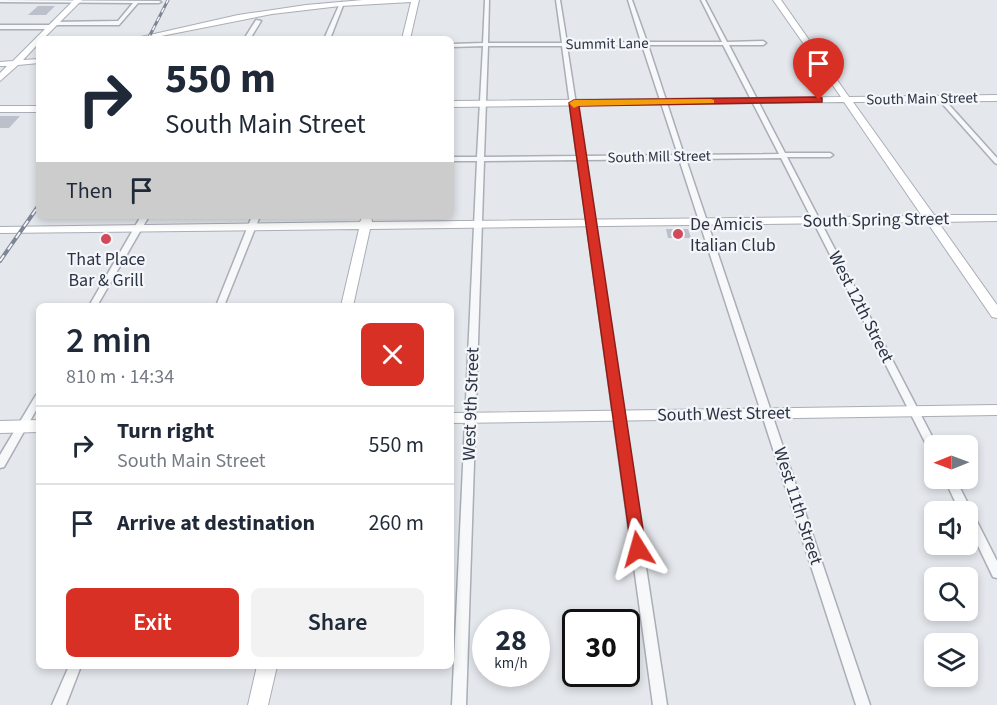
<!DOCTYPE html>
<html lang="en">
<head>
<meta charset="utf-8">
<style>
	:root { --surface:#fff; --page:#f2f2f3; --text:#1f2937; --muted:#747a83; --line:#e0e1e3; --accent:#d93025 }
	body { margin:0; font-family:"Source Sans 3",sans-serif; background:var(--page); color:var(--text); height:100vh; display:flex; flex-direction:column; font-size:22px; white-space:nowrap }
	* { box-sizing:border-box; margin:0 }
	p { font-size:20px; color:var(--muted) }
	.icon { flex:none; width:33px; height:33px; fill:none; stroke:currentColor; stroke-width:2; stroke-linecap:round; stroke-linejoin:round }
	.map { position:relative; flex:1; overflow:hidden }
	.drawer { position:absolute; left:36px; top:303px; width:418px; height:366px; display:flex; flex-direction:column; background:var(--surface); border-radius:9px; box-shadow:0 3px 9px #0003 }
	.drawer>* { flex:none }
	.top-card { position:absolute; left:36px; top:36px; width:418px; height:183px; border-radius:9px; box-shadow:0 3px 9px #0003; background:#fff; color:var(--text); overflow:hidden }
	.needle { width:39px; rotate:269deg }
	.controls { position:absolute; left:924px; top:435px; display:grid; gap:12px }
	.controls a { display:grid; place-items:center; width:54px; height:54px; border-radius:9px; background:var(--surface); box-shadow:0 3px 9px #0003; font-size:30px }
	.speed { position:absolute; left:472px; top:609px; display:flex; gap:12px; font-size:30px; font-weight:700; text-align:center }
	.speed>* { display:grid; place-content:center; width:78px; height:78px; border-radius:50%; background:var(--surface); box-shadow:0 3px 9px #0003; line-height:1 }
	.speed small { font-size:15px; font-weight:400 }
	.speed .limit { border:3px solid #111; border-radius:9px; background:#fff; color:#111 }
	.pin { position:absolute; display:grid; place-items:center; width:51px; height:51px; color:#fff; margin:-62px -26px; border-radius:50% 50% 50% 0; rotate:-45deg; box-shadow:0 0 6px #0007 }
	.pin .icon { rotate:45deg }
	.me { position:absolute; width:66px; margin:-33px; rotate:352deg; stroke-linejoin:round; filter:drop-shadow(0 0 4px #0008) }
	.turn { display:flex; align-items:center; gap:21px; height:126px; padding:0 30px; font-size:27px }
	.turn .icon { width:78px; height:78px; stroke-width:2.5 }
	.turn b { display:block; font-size:42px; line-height:51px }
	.then { display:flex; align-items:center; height:57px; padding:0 30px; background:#0003; gap:12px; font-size:22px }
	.round { display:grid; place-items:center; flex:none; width:63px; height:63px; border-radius:9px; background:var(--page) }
	.summary { display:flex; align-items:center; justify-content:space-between; height:102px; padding:0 30px }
	h1 { font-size:36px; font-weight:600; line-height:45px }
	.cta { display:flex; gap:12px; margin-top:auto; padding:12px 30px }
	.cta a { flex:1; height:69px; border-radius:9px; background:var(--accent); color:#fff; font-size:24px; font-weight:600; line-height:69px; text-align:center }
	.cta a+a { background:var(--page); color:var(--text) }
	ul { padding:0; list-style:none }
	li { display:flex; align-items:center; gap:18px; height:78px; padding:0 30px; border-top:2px solid var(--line) }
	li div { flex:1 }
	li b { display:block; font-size:22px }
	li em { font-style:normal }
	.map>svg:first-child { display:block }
	.building { fill:#bbc0ca }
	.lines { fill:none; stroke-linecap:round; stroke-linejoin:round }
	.street-casing { stroke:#a9aeb7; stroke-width:3 }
	.secondary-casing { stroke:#a9aeb7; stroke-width:2 }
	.street { fill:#f7f8fa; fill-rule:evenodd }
	.secondary { fill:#fff; fill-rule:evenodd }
	.rail-far1-casing { stroke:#7d8696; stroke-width:3 }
	.rail-casing { stroke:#7d8696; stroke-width:4 }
	.rail-far1 { stroke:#f4f6f9; stroke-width:1.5; stroke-dasharray:5; stroke-linecap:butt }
	.rail { stroke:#f4f6f9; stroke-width:2; stroke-dasharray:7; stroke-linecap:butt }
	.route { fill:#d93025; stroke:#8d1f18; stroke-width:1.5 }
	.slow { fill:#f59e0b }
	.poi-dot { fill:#d1495b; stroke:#f4f6f9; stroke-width:2 }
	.labels { text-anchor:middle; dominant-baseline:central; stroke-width:4.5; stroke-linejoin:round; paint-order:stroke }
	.far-street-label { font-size:15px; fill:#2b3445; stroke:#f4f6f9 }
	.street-label { font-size:18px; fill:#2b3445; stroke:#f4f6f9 }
	.poi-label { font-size:18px; fill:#2b3445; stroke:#f4f6f9; text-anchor:start }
</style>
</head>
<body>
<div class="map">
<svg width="997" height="705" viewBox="0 0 997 705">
	<rect width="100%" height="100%" fill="#e4e7ec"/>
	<g class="building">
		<polygon points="38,6 55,6 46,15 28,15"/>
		<polygon points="0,116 20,116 9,128 0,128"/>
		<polygon points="666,229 688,229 691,238 668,238"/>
	</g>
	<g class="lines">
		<g class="street-casing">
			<g id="street">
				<polygon points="0,0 159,1 161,2 159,3 138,3 119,25 54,25 52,24 52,22 118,21 133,3 0,2"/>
				<path d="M 485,0 L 489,0 L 488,43 L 562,43 L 556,0 L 560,0 L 567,43 L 641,42 L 628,0 L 632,0 L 647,42 L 722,42 L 701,0 L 705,0 L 727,42 L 763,41 L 766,43 L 763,45 L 729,45 L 785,153 L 830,153 L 833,155 L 830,157 L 787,157 L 937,446 L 934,446 L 934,454 L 930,453 L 929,450 L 781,158 L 686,159 L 870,705 L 856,705 L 679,159 L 584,160 L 667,705 L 653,705 L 578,160 L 484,161 L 466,705 L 452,705 L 477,161 L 452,161 L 452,157 L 477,157 L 483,46 L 452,47 L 452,44 L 483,43 ZM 642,45 L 678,155 L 584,156 L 567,46 ZM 648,45 L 723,45 L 779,154 L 684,155 ZM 488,46 L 562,46 L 577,156 L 484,157 Z"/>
				<polygon points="342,2 344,3 330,39 324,39 340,3"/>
				<polygon points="256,20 261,21 250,39 244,39"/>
				<polygon points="0,25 51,25 54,27 51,29 0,29"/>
				<polygon points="939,98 943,98 997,158 997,164 995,163 939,100"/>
				<polygon points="141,216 149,216 97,306 89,306"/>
				<polygon points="252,216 260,216 224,306 216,306"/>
				<polygon points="39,394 39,405 4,467 0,468 0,455 36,395"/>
				<polygon points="944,478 955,478 997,561 997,578 993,577 968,525 968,512 960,512"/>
				<polygon points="69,666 81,666 66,705 52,705"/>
			</g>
		</g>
		<g class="secondary-casing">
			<g id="secondary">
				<polygon points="74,0 82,0 43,39 39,39 39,43 23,60 39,59 39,63 18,65 0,81 0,73 7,66 0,66 0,62 13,61"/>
				<polygon points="363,0 419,0 410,39 402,39 411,2 340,6 272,14 146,39 132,39 238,15 306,5"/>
				<polygon points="773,0 781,0 849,97 997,95 997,101 853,102 934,215 997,215 997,221 938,222 997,305 997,318 992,317 927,222 370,229 353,306 341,306 359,229 0,233 0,227 360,222 363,216 371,216 372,222 922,216 844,102 452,107 452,101 841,97"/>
				<rect x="0" y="106" width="39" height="6"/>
				<polygon points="997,405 997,415 452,423 452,413"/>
				<polygon points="39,420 39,432 0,433 0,421"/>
				<polygon points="257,666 277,666 268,705 248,705"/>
			</g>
		</g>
		<use href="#street" class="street"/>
		<use href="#secondary" class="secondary"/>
		<g class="rail-far1-casing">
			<polyline id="rail-far1" points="148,39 168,0"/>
		</g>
		<g class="rail-casing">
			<polyline id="rail" points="0,261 39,205"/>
		</g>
		<use href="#rail-far1" class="rail-far1"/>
		<use href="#rail" class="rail"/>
	</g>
	<polygon class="route" points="819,97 822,98 822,102 579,106 646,549 644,554 638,556 632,554 569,103 574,100"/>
	<polygon class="slow" points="711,99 714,100 714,103 578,106 574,108 569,103 574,100"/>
	<g class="poi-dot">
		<circle cx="678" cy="234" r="6"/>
		<circle cx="106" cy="239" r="6"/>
	</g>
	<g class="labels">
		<g class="far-street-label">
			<text transform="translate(607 44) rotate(-1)">Summit Lane</text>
			<text transform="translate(922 99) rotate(-1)">South Main Street</text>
			<text transform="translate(659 157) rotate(-1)">South Mill Street</text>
		</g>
		<g class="street-label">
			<text transform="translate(876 220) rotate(-1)">South Spring Street</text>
			<text transform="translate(861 307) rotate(63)">West 12th Street</text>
			<text transform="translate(471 404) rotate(-88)">West 9th Street</text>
			<text transform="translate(724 414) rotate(-1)">South West Street</text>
			<text transform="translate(798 506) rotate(72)">West 11th Street</text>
		</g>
		<g class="poi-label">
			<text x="690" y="224">De Amicis<tspan x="690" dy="21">Italian Club</tspan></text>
			<text x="106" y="259" text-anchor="middle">That Place<tspan x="106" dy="21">Bar &amp; Grill</tspan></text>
		</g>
	</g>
</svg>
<div class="controls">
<a><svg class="needle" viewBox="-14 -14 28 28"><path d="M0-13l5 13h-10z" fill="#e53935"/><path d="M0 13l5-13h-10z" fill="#747a83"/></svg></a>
<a><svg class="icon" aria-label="sound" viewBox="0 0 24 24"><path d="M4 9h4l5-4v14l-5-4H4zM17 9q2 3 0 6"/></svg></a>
<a><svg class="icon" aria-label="search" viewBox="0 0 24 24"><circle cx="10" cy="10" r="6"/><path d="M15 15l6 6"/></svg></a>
<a><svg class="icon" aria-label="layers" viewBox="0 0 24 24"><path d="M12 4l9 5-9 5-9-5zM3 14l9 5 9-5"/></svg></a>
</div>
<div class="speed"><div>28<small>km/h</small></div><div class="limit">30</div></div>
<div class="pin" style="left:819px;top:100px;background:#d93025"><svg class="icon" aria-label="arrive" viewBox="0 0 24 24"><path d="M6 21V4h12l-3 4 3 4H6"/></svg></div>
<svg class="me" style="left:638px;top:549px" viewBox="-20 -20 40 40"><path d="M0-17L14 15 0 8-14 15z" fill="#d93025" stroke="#fff" stroke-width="4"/></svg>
<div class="top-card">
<div class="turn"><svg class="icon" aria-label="right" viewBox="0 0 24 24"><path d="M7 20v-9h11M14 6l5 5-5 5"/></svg><div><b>550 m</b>South Main Street</div></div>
<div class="then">Then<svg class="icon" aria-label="arrive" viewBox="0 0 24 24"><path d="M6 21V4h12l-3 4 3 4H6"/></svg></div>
</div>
<section class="drawer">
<div class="summary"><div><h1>2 min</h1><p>810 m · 14:34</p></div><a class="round" style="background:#d93025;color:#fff"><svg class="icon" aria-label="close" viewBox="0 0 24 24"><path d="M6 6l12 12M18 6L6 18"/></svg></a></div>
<ul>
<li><svg class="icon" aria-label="right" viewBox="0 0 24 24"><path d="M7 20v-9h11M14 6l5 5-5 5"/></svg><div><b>Turn right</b><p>South Main Street</p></div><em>550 m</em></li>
<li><svg class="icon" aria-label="arrive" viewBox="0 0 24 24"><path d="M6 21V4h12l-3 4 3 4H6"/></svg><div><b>Arrive at destination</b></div><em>260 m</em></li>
</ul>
<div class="cta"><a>Exit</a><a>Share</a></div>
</section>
</div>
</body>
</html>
